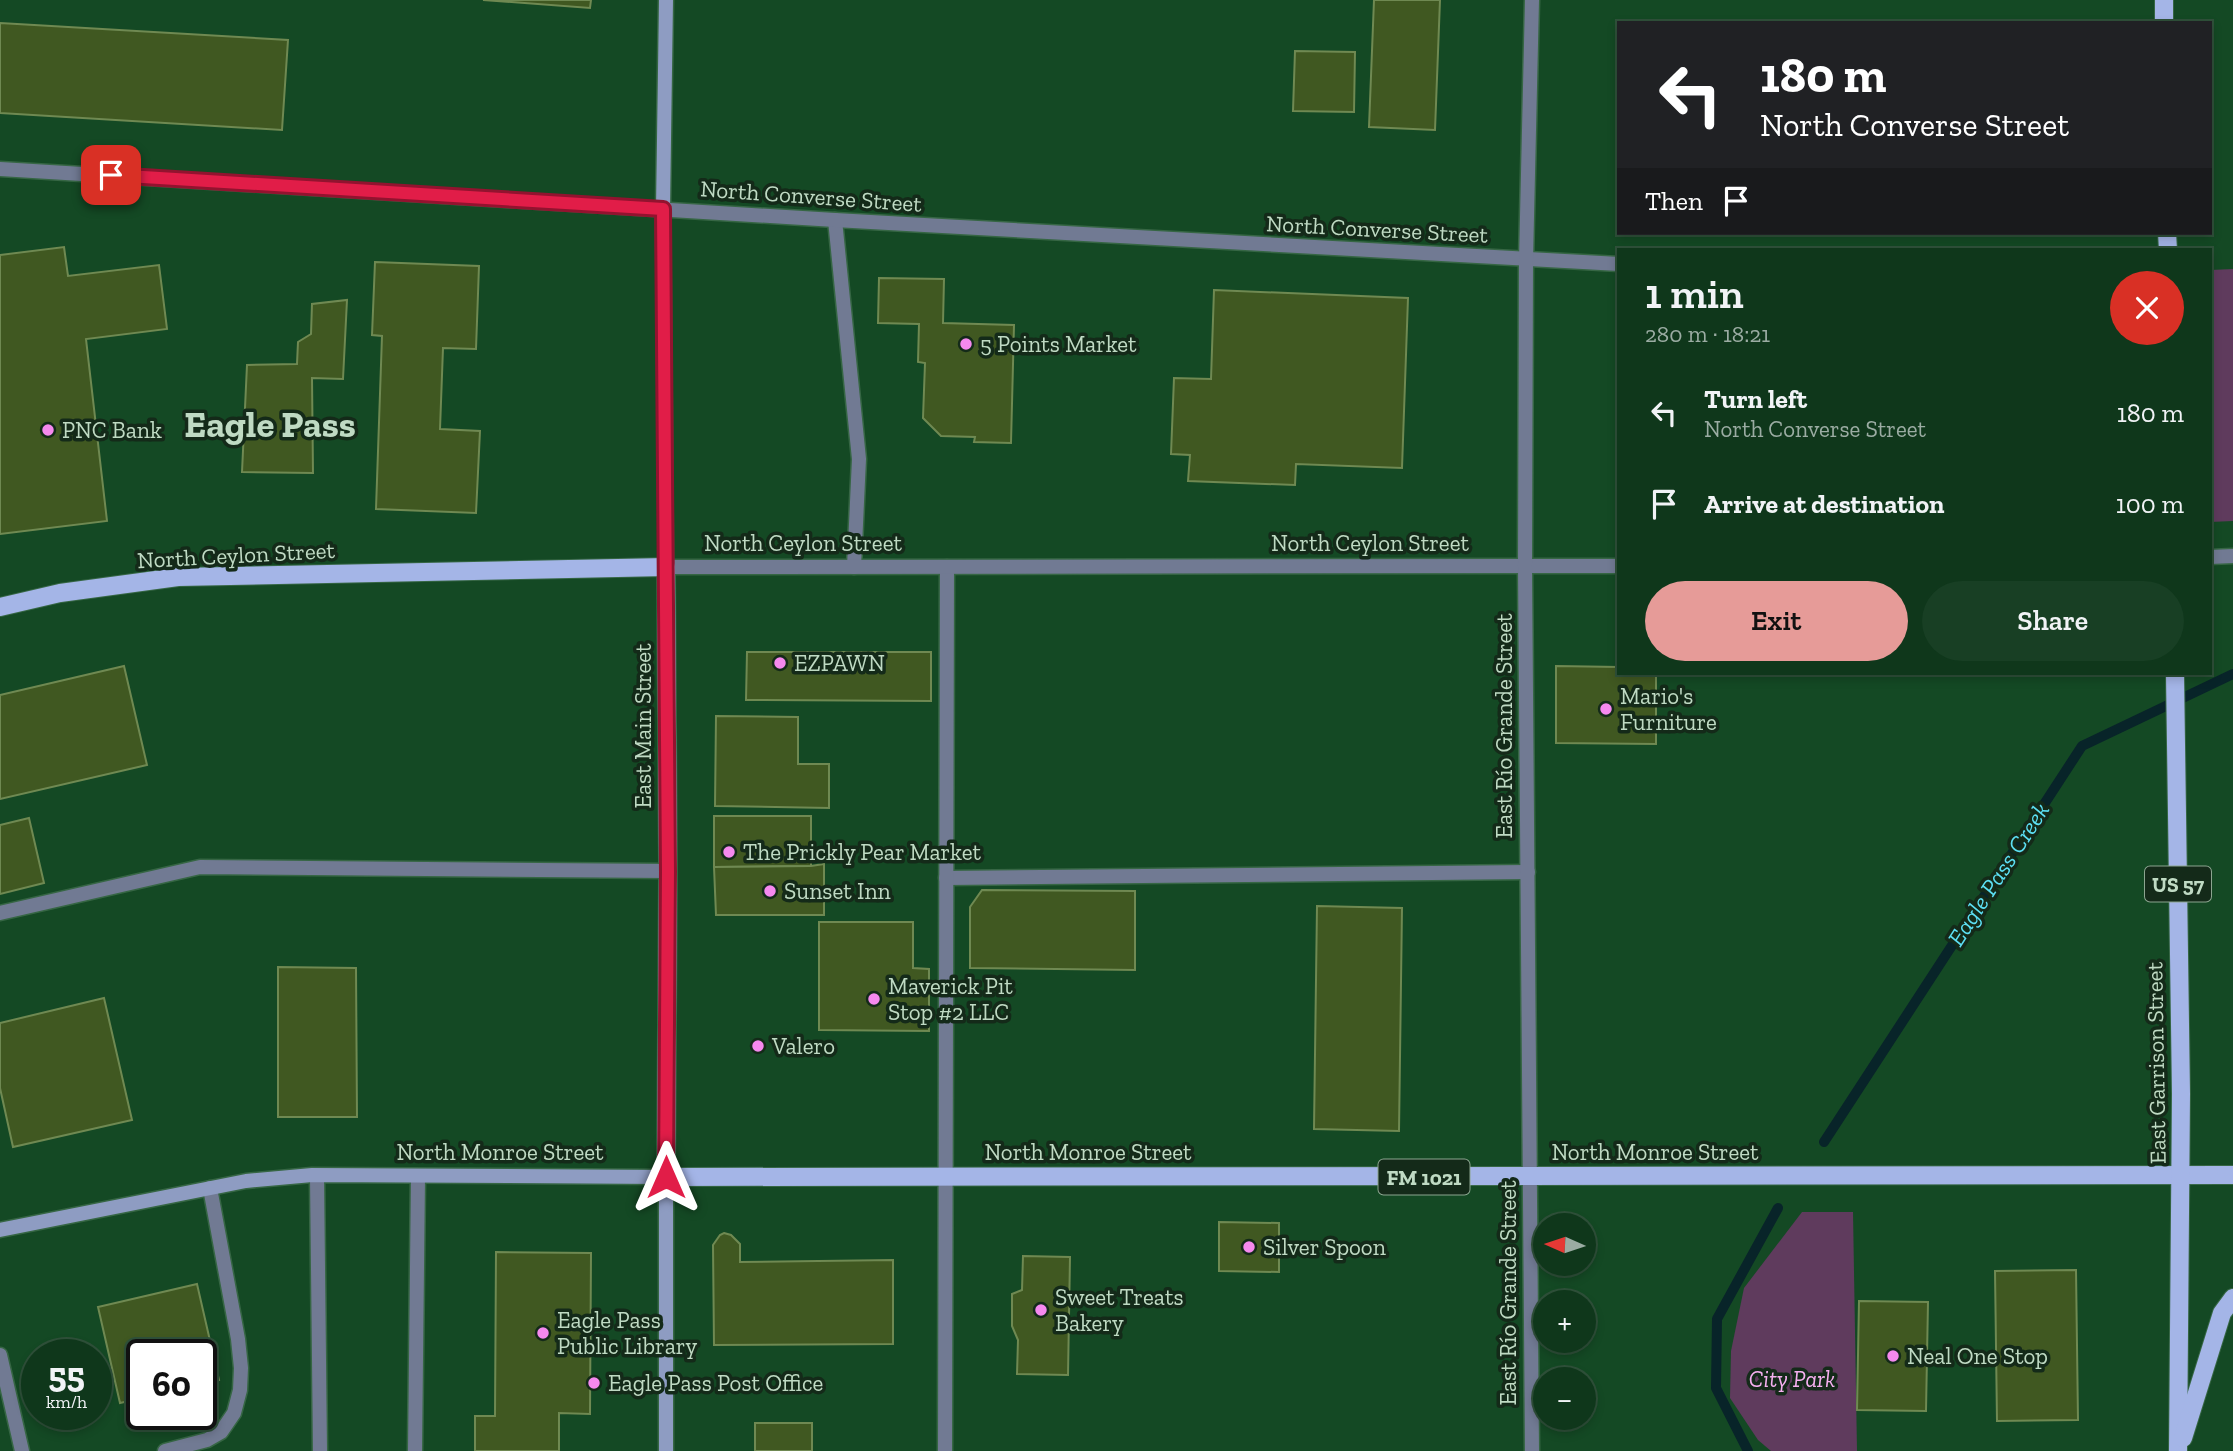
<!DOCTYPE html>
<html lang="en">
<head>
<meta charset="utf-8">
<style>
	:root { --surface:#0f371b; --page:#183f24; --text:#f1f3f6; --muted:#9baca3; --line:#2f513a; --accent:#e69b98 }
	body { margin:0; font-family:"Zilla Slab",serif; background:var(--page); color:var(--text); height:100vh; display:flex; flex-direction:column; font-size:26px; white-space:nowrap }
	* { box-sizing:border-box; margin:0 }
	p { font-size:23px; color:var(--muted) }
	.icon { flex:none; width:38px; height:38px; fill:none; stroke:currentColor; stroke-width:2; stroke-linecap:round; stroke-linejoin:round }
	.map { position:relative; flex:1; overflow:hidden }
	.side { position:absolute; left:1617px; top:248px; width:595px; height:427px; display:flex; flex-direction:column; background:var(--surface); border-radius:0px; box-shadow:0 4px 10px #0003,0 0 0 2px var(--line) }
	.side>* { flex:none }
	.top-card { position:absolute; left:1617px; top:21px; width:595px; height:214px; border-radius:0px; box-shadow:0 4px 10px #0003,0 0 0 2px var(--line); background:#202124; color:#fff; overflow:hidden }
	.needle { width:46px; rotate:273deg }
	.fabs { position:absolute; left:1533px; top:1213px; display:grid; gap:14px }
	.fabs a { display:grid; place-items:center; width:63px; height:63px; border-radius:50%; background:var(--surface); box-shadow:0 4px 10px #0003,0 0 0 2px var(--line); font-size:35px }
	.speed { position:absolute; left:21px; top:1339px; display:flex; gap:14px; font-size:35px; font-weight:700; text-align:center }
	.speed>* { display:grid; place-content:center; width:91px; height:91px; border-radius:50%; background:var(--surface); box-shadow:0 4px 10px #0003,0 0 0 2px var(--line); line-height:1 }
	.speed small { font-size:18px; font-weight:400 }
	.speed .limit { border:4px solid #111; border-radius:10px; background:#fff; color:#111 }
	.pin { position:absolute; display:grid; place-items:center; width:60px; height:60px; color:#fff; margin:-30px; border-radius:14px; box-shadow:0 4px 10px #0006 }
	.me { position:absolute; width:77px; margin:-38px; rotate:0deg; stroke-linejoin:round; filter:drop-shadow(0 0 5px #0008) }
	.turn { display:flex; align-items:center; gap:24px; height:147px; padding:0 28px; font-size:32px }
	.turn .icon { width:91px; height:91px; stroke-width:2.5 }
	.turn b { display:block; font-size:49px; line-height:60px }
	.then { display:flex; align-items:center; height:66px; padding:0 28px; background:#0003; gap:14px; font-size:26px }
	.round { display:grid; place-items:center; flex:none; width:74px; height:74px; border-radius:37px; background:var(--page) }
	.head { display:flex; align-items:center; justify-content:space-between; height:119px; padding:0 28px }
	h1 { font-size:42px; font-weight:600; line-height:52px }
	.action { display:flex; gap:14px; margin-top:auto; padding:14px 28px }
	.action a { flex:1; height:80px; border-radius:42px; background:var(--accent); color:#111; font-size:28px; font-weight:600; line-height:80px; text-align:center }
	.action a+a { background:var(--page); color:var(--text) }
	ul { padding:0; list-style:none }
	li { display:flex; align-items:center; gap:21px; height:91px; padding:0 28px }
	li div { flex:1 }
	li b { display:block; font-size:26px }
	li em { font-style:normal }
	.map>svg:first-child { display:block }
	.green { fill:#5f3b5d }
	.lines { fill:none; stroke-linecap:round; stroke-linejoin:round }
	.stream { stroke:#082429; stroke-width:10 }
	.building { fill:#405821; stroke:#6f8952; stroke-width:2 }
	.lane-casing { stroke:#366644; stroke-width:17 }
	.street-casing { stroke:#366644; stroke-width:17 }
	.secondary-casing { stroke:#366644; stroke-width:17 }
	.primary-casing { stroke:#366644; stroke-width:20 }
	.lane { stroke:#717a93; stroke-width:14 }
	.street { stroke:#717a93; stroke-width:14 }
	.secondary { stroke:#8e9cc2; stroke-width:14 }
	.primary { stroke:#a4b5e7; stroke-width:18 }
	.route-casing { stroke:#92132f; stroke-width:18 }
	.route { stroke:#e11d48; stroke-width:12 }
	.poi-dot { fill:#f589ee; stroke:#142a19; stroke-width:2.5 }
	.labels { text-anchor:middle; dominant-baseline:central; stroke-width:7; stroke-linejoin:round; paint-order:stroke }
	.shield { fill:#142a19; stroke:#8ca590; stroke-width:2 }
	.shield-label { font-size:21px; font-weight:bold; fill:#bfdac3 }
	.street-label { font-size:23px; fill:#bfdac3; stroke:#142a19 }
	.poi-label { font-size:23px; fill:#bfdac3; stroke:#142a19; text-anchor:start }
	.park-label { font-size:23px; font-style:italic; fill:#f6b0f0; stroke:#142a19 }
	.water-label { font-size:24px; font-style:italic; fill:#5cdff3; stroke:#142a19 }
	.town-label { font-size:37px; font-weight:bold; fill:#bfdac3; stroke:#142a19 }
</style>
</head>
<body>
<div class="map">
<svg width="2233" height="1451" viewBox="0 0 2233 1451">
	<rect width="100%" height="100%" fill="#144924"/>
	<g class="green">
		<polygon points="2233,269 2233,521 2210,522 2210,270"/>
		<polygon points="1802,1212 1853,1212 1857,1451 1771,1451 1758,1440 1730,1398 1731,1351 1744,1288"/>
	</g>
	<g class="lines">
		<g class="stream">
			<polyline points="1824,1142 2082,746 2233,674"/>
			<polyline points="1748,1451 1716,1388 1717,1319 1778,1208"/>
		</g>
	</g>
	<g class="building">
		<polygon points="483,0 591,0 590,8"/>
		<polygon points="1374,0 1440,0 1435,130 1369,127"/>
		<polygon points="0,23 288,40 282,130 0,113"/>
		<polygon points="1295,51 1355,52 1354,112 1293,111"/>
		<polygon points="64,247 68,276 159,265 167,329 86,339 107,521 0,534 0,255"/>
		<polygon points="375,262 479,266 476,349 443,348 440,429 480,431 476,513 376,509 382,336 372,335"/>
		<polygon points="879,278 944,279 943,323 1014,325 1011,443 974,442 975,437 941,436 923,418 925,363 918,362 919,324 878,323"/>
		<polygon points="1214,290 1408,298 1402,468 1296,464 1295,485 1188,481 1190,455 1171,454 1174,378 1211,379"/>
		<polygon points="347,300 343,379 312,378 313,473 242,472 247,365 297,364 298,342 311,334 312,304"/>
		<polygon points="747,652 931,652 931,701 746,700"/>
		<polygon points="124,666 147,765 0,799 0,695"/>
		<polygon points="1556,666 1619,667 1619,674 1656,674 1656,744 1556,743"/>
		<polygon points="716,716 798,717 798,764 829,764 829,808 715,806"/>
		<polygon points="714,816 811,816 811,866 714,867"/>
		<polygon points="29,818 44,883 0,894 0,825"/>
		<polygon points="824,864 824,915 716,915 714,867 811,866"/>
		<polygon points="982,890 1135,891 1135,970 970,968 970,907"/>
		<polygon points="1317,906 1402,908 1399,1131 1314,1129"/>
		<polygon points="819,922 913,922 913,968 929,969 929,1031 819,1030"/>
		<polygon points="278,967 356,968 357,1117 278,1117"/>
		<polygon points="104,998 132,1120 13,1147 0,1088 0,1023"/>
		<polygon points="1219,1222 1279,1223 1279,1272 1219,1271"/>
		<polygon points="724,1233 731,1235 740,1244 740,1262 893,1260 893,1344 714,1345 713,1245 720,1235"/>
		<polygon points="496,1252 591,1253 590,1414 559,1413 559,1451 475,1451 475,1416 495,1416"/>
		<polygon points="1023,1256 1070,1257 1068,1375 1017,1374 1018,1340 1012,1326 1012,1294 1022,1290"/>
		<polygon points="2076,1270 2078,1420 1997,1421 1995,1271"/>
		<polygon points="197,1284 219,1380 201,1384 201,1354 142,1354 142,1398 120,1403 98,1307"/>
		<polygon points="1859,1301 1928,1302 1926,1411 1857,1410"/>
		<rect x="755" y="1423" width="57" height="28"/>
	</g>
	<g class="lines">
		<g class="lane-casing">
			<g id="lane">
				<polyline points="835,220 859,459 854,567"/>
				<polyline points="946,878 1528,872"/>
				<polyline points="0,913 200,867 668,871"/>
				<polyline points="317,1176 320,1451"/>
				<polyline points="165,1451 207,1440 221,1432 234,1413 240,1390 241,1368 238,1339 210,1188"/>
				<polyline points="415,1451 418,1176"/>
				<polyline points="945,1451 947,567"/>
			</g>
		</g>
		<g class="street-casing">
			<g id="street">
				<polyline points="0,169 835,220 1619,264"/>
				<polyline points="2210,557 2233,556"/>
				<polyline points="666,567 1619,566"/>
				<polyline points="0,1355 22,1451"/>
				<polyline points="1532,1451 1525,567 1526,260 1532,0"/>
			</g>
		</g>
		<g class="secondary-casing">
			<g id="secondary">
				<polyline points="666,567 663,209 666,0"/>
				<polyline points="0,1230 246,1181 312,1175 666,1177 666,1451"/>
			</g>
		</g>
		<g class="primary-casing">
			<g id="primary">
				<polyline points="2164,0 2164,23"/>
				<polyline points="2167,233 2168,250"/>
				<polyline points="0,607 60,593 178,577 666,567 668,871 666,1177 2233,1175"/>
				<polyline points="2175,674 2181,1094 2178,1451"/>
				<polyline points="2183,1438 2222,1313 2233,1298"/>
			</g>
		</g>
		<use href="#lane" class="lane"/>
		<use href="#street" class="street"/>
		<use href="#secondary" class="secondary"/>
		<use href="#primary" class="primary"/>
	</g>
	<g class="lines">
		<g class="route-casing">
			<polyline id="route" points="111,175 663,209 668,871 666,1177"/>
		</g>
		<use href="#route" class="route"/>
	</g>
	<g class="poi-dot">
		<circle cx="966" cy="344" r="7"/>
		<circle cx="48" cy="430" r="7"/>
		<circle cx="780" cy="663" r="7"/>
		<circle cx="1606" cy="709" r="7"/>
		<circle cx="729" cy="852" r="7"/>
		<circle cx="770" cy="891" r="7"/>
		<circle cx="874" cy="999" r="7"/>
		<circle cx="758" cy="1046" r="7"/>
		<circle cx="1249" cy="1247" r="7"/>
		<circle cx="1041" cy="1310" r="7"/>
		<circle cx="543" cy="1333" r="7"/>
		<circle cx="1893" cy="1356" r="7"/>
		<circle cx="594" cy="1383" r="7"/>
	</g>
	<g class="labels">
		<g class="shield">
			<rect x="2145" y="866.5" width="66" height="35" rx="5"/>
			<rect x="1378.5" y="1159.5" width="91" height="35" rx="5"/>
		</g>
		<g class="shield-label">
			<text x="2178" y="884">US 57</text>
			<text x="1424" y="1177">FM 1021</text>
		</g>
		<g class="street-label">
			<text transform="translate(811 196) rotate(4)">North Converse Street</text>
			<text transform="translate(1377 229) rotate(3)">North Converse Street</text>
			<text x="803" y="543">North Ceylon Street</text>
			<text x="1370" y="543">North Ceylon Street</text>
			<text transform="translate(236 555) rotate(-3)">North Ceylon Street</text>
			<text transform="translate(643 726) rotate(-90)">East Main Street</text>
			<text transform="translate(1504 726) rotate(-90)">East Río Grande Street</text>
			<text transform="translate(2156 1063) rotate(-91)">East Garrison Street</text>
			<text x="500" y="1152">North Monroe Street</text>
			<text x="1088" y="1152">North Monroe Street</text>
			<text x="1655" y="1152">North Monroe Street</text>
			<text transform="translate(1508 1293) rotate(-90)">East Río Grande Street</text>
		</g>
		<g class="poi-label">
			<text x="980" y="344">5 Points Market</text>
			<text x="62" y="430">PNC Bank</text>
			<text x="794" y="663">EZPAWN</text>
			<text x="1620" y="696">Mario's<tspan x="1620" dy="26">Furniture</tspan></text>
			<text x="743" y="852">The Prickly Pear Market</text>
			<text x="784" y="891">Sunset Inn</text>
			<text x="888" y="986">Maverick Pit<tspan x="888" dy="26">Stop #2 LLC</tspan></text>
			<text x="772" y="1046">Valero</text>
			<text x="1263" y="1247">Silver Spoon</text>
			<text x="1055" y="1297">Sweet Treats<tspan x="1055" dy="26">Bakery</tspan></text>
			<text x="557" y="1320">Eagle Pass<tspan x="557" dy="26">Public Library</tspan></text>
			<text x="1907" y="1356">Neal One Stop</text>
			<text x="608" y="1383">Eagle Pass Post Office</text>
		</g>
		<g class="park-label">
			<text x="1792" y="1379">City Park</text>
		</g>
		<g class="water-label">
			<text transform="translate(1998 874) rotate(-57)">Eagle Pass Creek</text>
		</g>
		<g class="town-label">
			<text x="270" y="424">Eagle Pass</text>
		</g>
	</g>
</svg>
<div class="fabs">
<a><svg class="needle" viewBox="-14 -14 28 28"><path d="M0-13l5 13h-10z" fill="#e53935"/><path d="M0 13l5-13h-10z" fill="#9baca3"/></svg></a>
<a>+</a>
<a>−</a>
</div>
<div class="speed"><div>55<small>km/h</small></div><div class="limit">60</div></div>
<div class="pin" style="left:111px;top:175px;background:#d93025"><svg class="icon" aria-label="arrive" viewBox="0 0 24 24"><path d="M6 21V4h12l-3 4 3 4H6"/></svg></div>
<svg class="me" style="left:666px;top:1177px" viewBox="-20 -20 40 40"><path d="M0-17L14 15 0 8-14 15z" fill="#e11d48" stroke="#fff" stroke-width="4"/></svg>
<div class="top-card">
<div class="turn"><svg class="icon" aria-label="left" viewBox="0 0 24 24"><path d="M17 20v-9H6M10 6l-5 5 5 5"/></svg><div><b>180 m</b>North Converse Street</div></div>
<div class="then">Then<svg class="icon" aria-label="arrive" viewBox="0 0 24 24"><path d="M6 21V4h12l-3 4 3 4H6"/></svg></div>
</div>
<section class="side">
<div class="head"><div><h1>1 min</h1><p>280 m · 18:21</p></div><a class="round" style="background:#d93025;color:#fff"><svg class="icon" aria-label="close" viewBox="0 0 24 24"><path d="M6 6l12 12M18 6L6 18"/></svg></a></div>
<ul>
<li><svg class="icon" aria-label="left" viewBox="0 0 24 24"><path d="M17 20v-9H6M10 6l-5 5 5 5"/></svg><div><b>Turn left</b><p>North Converse Street</p></div><em>180 m</em></li>
<li><svg class="icon" aria-label="arrive" viewBox="0 0 24 24"><path d="M6 21V4h12l-3 4 3 4H6"/></svg><div><b>Arrive at destination</b></div><em>100 m</em></li>
</ul>
<div class="action"><a>Exit</a><a>Share</a></div>
</section>
</div>
</body>
</html>
